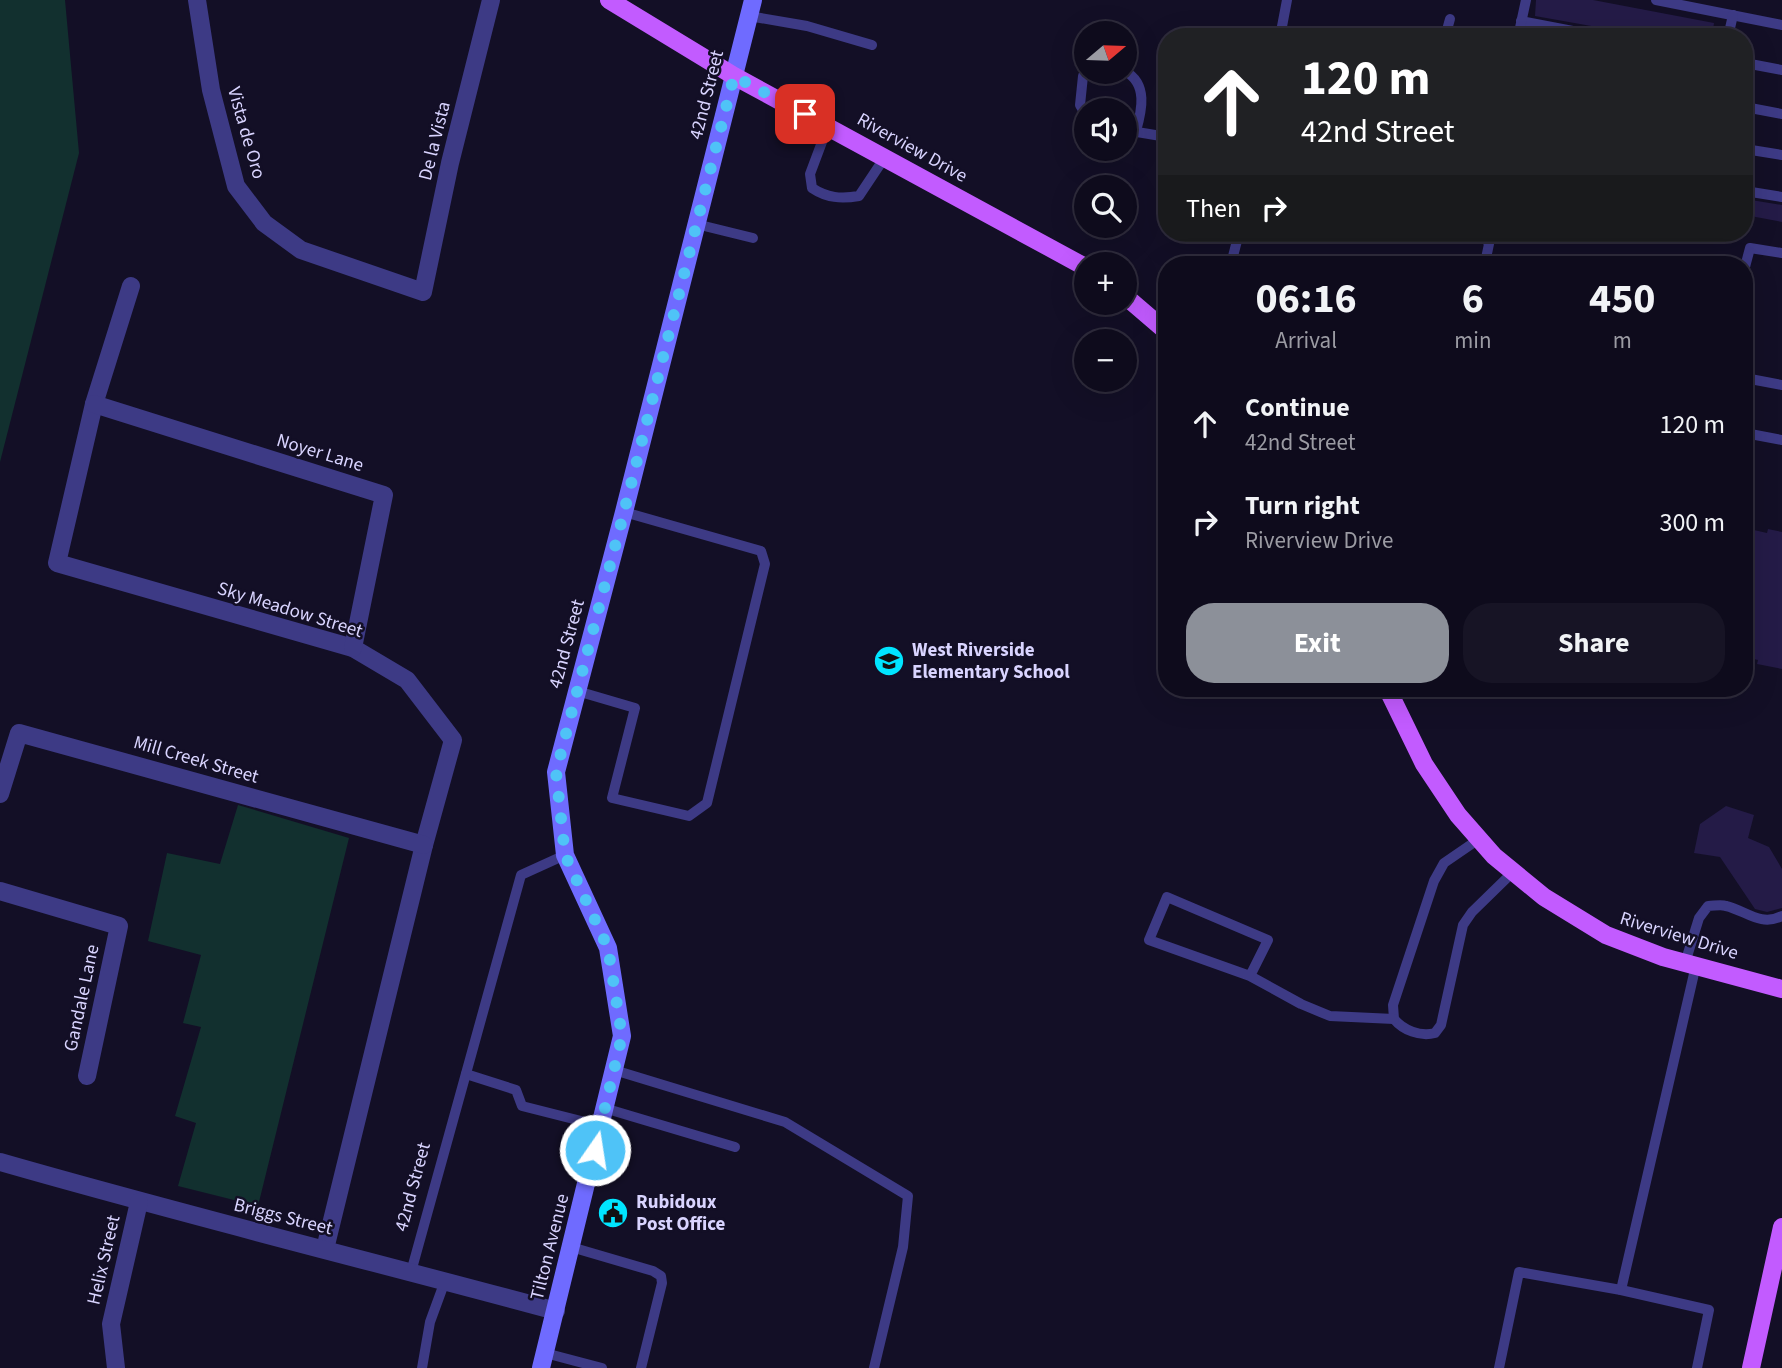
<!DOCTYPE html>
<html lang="en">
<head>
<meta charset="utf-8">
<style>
	:root { --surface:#0e0b1c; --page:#171425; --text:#f1f3f6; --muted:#9b9ba3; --line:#2e2b3b; --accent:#8c9099 }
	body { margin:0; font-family:"Source Sans 3",sans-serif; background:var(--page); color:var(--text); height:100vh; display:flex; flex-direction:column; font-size:26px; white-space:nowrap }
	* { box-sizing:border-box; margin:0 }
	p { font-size:23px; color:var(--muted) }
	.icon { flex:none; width:38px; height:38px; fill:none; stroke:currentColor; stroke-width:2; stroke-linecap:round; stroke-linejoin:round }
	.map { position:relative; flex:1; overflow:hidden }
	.drawer { position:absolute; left:1158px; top:256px; width:595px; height:441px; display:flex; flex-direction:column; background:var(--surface); border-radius:28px; box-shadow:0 7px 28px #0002,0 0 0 2px var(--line) }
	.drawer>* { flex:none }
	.banner { position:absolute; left:1158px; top:28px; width:595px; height:214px; border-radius:28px; box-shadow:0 7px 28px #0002,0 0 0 2px var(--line); background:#202124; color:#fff; overflow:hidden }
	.needle { width:46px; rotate:71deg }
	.controls { position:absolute; left:1074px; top:21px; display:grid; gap:14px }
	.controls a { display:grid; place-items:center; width:63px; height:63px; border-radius:50%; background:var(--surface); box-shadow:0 7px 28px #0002,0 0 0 2px var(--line); font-size:35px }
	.pin { position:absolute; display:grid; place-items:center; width:60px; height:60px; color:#fff; margin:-30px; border-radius:14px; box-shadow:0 4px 10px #0006 }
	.me { position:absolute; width:77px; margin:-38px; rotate:13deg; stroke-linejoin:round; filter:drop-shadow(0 0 5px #0008) }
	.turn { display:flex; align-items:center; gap:24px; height:147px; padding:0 28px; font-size:32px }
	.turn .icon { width:91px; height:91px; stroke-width:2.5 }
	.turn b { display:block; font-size:49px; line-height:60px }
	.then { display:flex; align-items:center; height:66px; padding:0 28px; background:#0003; gap:14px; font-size:26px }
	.eta { display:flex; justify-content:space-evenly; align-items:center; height:119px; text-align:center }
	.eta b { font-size:42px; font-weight:700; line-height:49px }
	.primary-button { display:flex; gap:14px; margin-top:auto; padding:14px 28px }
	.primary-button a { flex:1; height:80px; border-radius:28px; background:var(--accent); color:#fff; font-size:28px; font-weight:700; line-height:80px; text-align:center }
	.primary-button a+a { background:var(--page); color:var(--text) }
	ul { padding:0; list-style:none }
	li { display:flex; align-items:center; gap:21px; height:98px; padding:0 28px }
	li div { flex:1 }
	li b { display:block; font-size:26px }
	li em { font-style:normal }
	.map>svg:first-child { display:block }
	.green { fill:#12302f }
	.building { fill:#241b47 }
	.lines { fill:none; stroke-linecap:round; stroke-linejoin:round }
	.lane { stroke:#3d3a85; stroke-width:10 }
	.street { stroke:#3d3a85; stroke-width:18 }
	.secondary { stroke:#6f6bff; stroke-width:18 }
	.primary { stroke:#c25bff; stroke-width:18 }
	.route { stroke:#4fc3f7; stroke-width:12; stroke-dasharray:0 21.6 }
	.labels { text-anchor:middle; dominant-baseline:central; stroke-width:5; stroke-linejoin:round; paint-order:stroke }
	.street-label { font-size:19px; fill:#d9d4ff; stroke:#130f26 }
	.poi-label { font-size:19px; font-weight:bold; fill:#d9d4ff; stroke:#130f26; text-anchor:start }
</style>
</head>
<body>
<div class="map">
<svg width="1782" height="1368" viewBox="0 0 1782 1368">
	<rect width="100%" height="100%" fill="#130f26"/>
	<g class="green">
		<polygon points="0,0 65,0 79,153 0,462"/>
		<polygon points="238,805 349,838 258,1206 178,1186 196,1123 175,1116 201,1027 183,1023 201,955 148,941 167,853 220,864"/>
	</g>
	<g class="building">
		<polygon points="1536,0 1593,0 1714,23 1712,37 1653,37 1535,16"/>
		<polygon points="1745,199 1782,205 1782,222 1745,215"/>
		<polygon points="1745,528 1767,533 1768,529 1782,532 1782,669 1757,664 1758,660 1745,657"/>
		<polygon points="1726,806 1754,815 1748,838 1769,847 1782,869 1782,908 1767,912 1755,909 1720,857 1694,853 1700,824"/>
	</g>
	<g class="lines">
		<g class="lane">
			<polyline points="1656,0 1782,25"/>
			<polyline points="749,16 807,26 872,45"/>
			<polyline points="1521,21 1604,37"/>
			<polyline points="1280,37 1287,0"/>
			<polyline points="1445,37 1450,19"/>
			<polyline points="1518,37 1526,0"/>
			<polyline points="1728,37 1733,15"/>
			<polyline points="1745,63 1782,70"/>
			<path d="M 1125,71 C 1148,84 1142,110 1136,131"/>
			<polyline points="1745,107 1782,114"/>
			<polyline points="1087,117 1080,105 1083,76 1091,72"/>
			<path d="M 828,126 L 810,174 L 812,188 C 827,198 841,199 859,196 L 885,157"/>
			<polyline points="1125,130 1167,137"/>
			<polyline points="1745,149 1782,155"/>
			<polyline points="1745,191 1782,197"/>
			<polyline points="696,224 753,238"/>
			<polyline points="1483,233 1489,244 1485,263"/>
			<polyline points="1231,264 1239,233"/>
			<polyline points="1541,264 1550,264"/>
			<polyline points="1745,267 1750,248 1782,253"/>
			<polyline points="1745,378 1782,385"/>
			<polyline points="1745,433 1782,440"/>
			<polyline points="577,691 635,708 612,798 689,816 707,803 765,564 761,551 624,512"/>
			<path d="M 1479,839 L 1444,863 L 1434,881 L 1393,1005 L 1394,1019 C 1403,1030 1420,1037 1435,1033 L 1441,1025 L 1463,925 L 1472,912 L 1513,872"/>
			<path d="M 1685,963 L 1699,918 L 1708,906 C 1714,906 1721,904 1726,906 C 1745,910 1760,927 1782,916"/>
			<polyline points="1250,976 1149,940 1167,897 1268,940 1250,976 1301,1004 1330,1016 1394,1019"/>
			<polyline points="614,1070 785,1122 908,1196 903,1247 874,1368"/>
			<polyline points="466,1074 516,1090 522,1106 601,1126"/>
			<polyline points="604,1108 735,1147"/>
			<polyline points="571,1247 653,1271 661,1276 662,1283 641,1368"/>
			<polyline points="411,1272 521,875 565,855"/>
			<polyline points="1621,1290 1696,965"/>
			<polyline points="545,1353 602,1368"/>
			<polyline points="422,1368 430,1322 445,1281"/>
			<polyline points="1499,1368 1519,1272 1621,1290 1709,1310 1697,1368"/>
		</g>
		<g class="street">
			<polyline points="197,0 211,90 236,186 264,223 301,250 423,292 450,163 491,0"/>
			<polyline points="131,286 94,404 57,563 353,648 407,680 453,740 424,845 325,1249"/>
			<polyline points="94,404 384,495 353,648"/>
			<polyline points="0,794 19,733 424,845"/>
			<polyline points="0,891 119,926 87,1076"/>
			<path d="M 0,1162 C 184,1215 371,1261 556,1311"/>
			<polyline points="116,1368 111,1324 139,1202"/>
		</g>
		<polyline class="secondary" points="541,1368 622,1036 608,948 565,855 556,772 624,512 753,0"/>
		<g class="primary">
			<polyline points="609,0 734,76 1087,268"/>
			<polyline points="1125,296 1167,332"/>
			<polyline points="1387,688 1424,764 1458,815 1494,856 1544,897 1606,935 1663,957 1782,989"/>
			<polyline points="1751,1368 1782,1227"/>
		</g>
	</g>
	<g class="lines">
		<polyline class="route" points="595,1150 622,1036 608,948 565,855 556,772 624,512 734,76 805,114"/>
	</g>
	<defs>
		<g id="school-disc" transform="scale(1.575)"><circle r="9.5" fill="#00e5ff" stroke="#130f26"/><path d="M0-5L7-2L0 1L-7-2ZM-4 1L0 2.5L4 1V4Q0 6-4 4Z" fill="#111"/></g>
		<g id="civic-disc" transform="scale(1.575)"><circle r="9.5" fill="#00e5ff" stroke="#130f26"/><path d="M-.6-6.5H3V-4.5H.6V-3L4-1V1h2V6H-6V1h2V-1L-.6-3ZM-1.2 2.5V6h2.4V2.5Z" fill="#111"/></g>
	</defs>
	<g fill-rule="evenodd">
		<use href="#school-disc" x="889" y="661"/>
		<use href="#civic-disc" x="613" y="1213"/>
	</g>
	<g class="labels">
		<g class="street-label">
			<text transform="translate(707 95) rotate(-76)">42nd Street</text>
			<text transform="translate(246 133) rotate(74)">Vista de Oro</text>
			<text transform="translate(435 141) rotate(-76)">De la Vista</text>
			<text transform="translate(912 148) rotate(29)">Riverview Drive</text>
			<text transform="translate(320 453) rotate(17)">Noyer Lane</text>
			<text transform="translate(290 610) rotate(17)">Sky Meadow Street</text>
			<text transform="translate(567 644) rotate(-75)">42nd Street</text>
			<text transform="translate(196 760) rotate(16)">Mill Creek Street</text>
			<text transform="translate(1679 936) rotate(17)">Riverview Drive</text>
			<text transform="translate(82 998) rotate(-78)">Gandale Lane</text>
			<text transform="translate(413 1187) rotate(-75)">42nd Street</text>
			<text transform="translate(283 1217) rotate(14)">Briggs Street</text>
			<text transform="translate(550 1247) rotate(-76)">Tilton Avenue</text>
			<text transform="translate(104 1260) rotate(-77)">Helix Street</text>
		</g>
		<g class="poi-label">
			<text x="912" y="650">West Riverside<tspan x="912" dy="22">Elementary School</tspan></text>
			<text x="636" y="1202">Rubidoux<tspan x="636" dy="22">Post Office</tspan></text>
		</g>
	</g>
</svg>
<div class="controls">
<a><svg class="needle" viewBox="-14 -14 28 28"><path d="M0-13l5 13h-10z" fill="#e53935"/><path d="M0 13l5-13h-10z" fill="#9b9ba3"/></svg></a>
<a><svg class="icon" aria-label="sound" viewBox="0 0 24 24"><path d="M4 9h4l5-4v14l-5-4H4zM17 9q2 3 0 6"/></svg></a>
<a><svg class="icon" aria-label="search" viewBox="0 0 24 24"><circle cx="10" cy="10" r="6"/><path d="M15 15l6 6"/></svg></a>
<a>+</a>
<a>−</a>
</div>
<div class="pin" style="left:805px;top:114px;background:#d93025"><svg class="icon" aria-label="arrive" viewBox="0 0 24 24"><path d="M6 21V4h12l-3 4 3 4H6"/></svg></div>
<svg class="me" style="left:595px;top:1150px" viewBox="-20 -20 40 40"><circle r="17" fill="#4fc3f7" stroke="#fff" stroke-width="3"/><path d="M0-11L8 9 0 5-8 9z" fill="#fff"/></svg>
<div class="banner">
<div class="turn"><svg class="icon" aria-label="ahead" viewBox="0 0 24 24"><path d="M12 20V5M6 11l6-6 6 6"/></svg><div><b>120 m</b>42nd Street</div></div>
<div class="then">Then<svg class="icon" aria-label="right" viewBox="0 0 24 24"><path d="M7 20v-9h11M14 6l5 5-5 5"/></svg></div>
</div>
<section class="drawer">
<div class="eta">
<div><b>06:16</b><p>Arrival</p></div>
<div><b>6</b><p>min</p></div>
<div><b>450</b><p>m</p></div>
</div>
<ul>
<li><svg class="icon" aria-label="ahead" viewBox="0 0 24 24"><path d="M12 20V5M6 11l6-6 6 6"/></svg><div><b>Continue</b><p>42nd Street</p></div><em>120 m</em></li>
<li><svg class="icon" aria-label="right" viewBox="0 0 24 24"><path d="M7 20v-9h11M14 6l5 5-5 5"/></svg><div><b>Turn right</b><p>Riverview Drive</p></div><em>300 m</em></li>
</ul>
<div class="primary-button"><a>Exit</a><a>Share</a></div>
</section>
</div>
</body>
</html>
